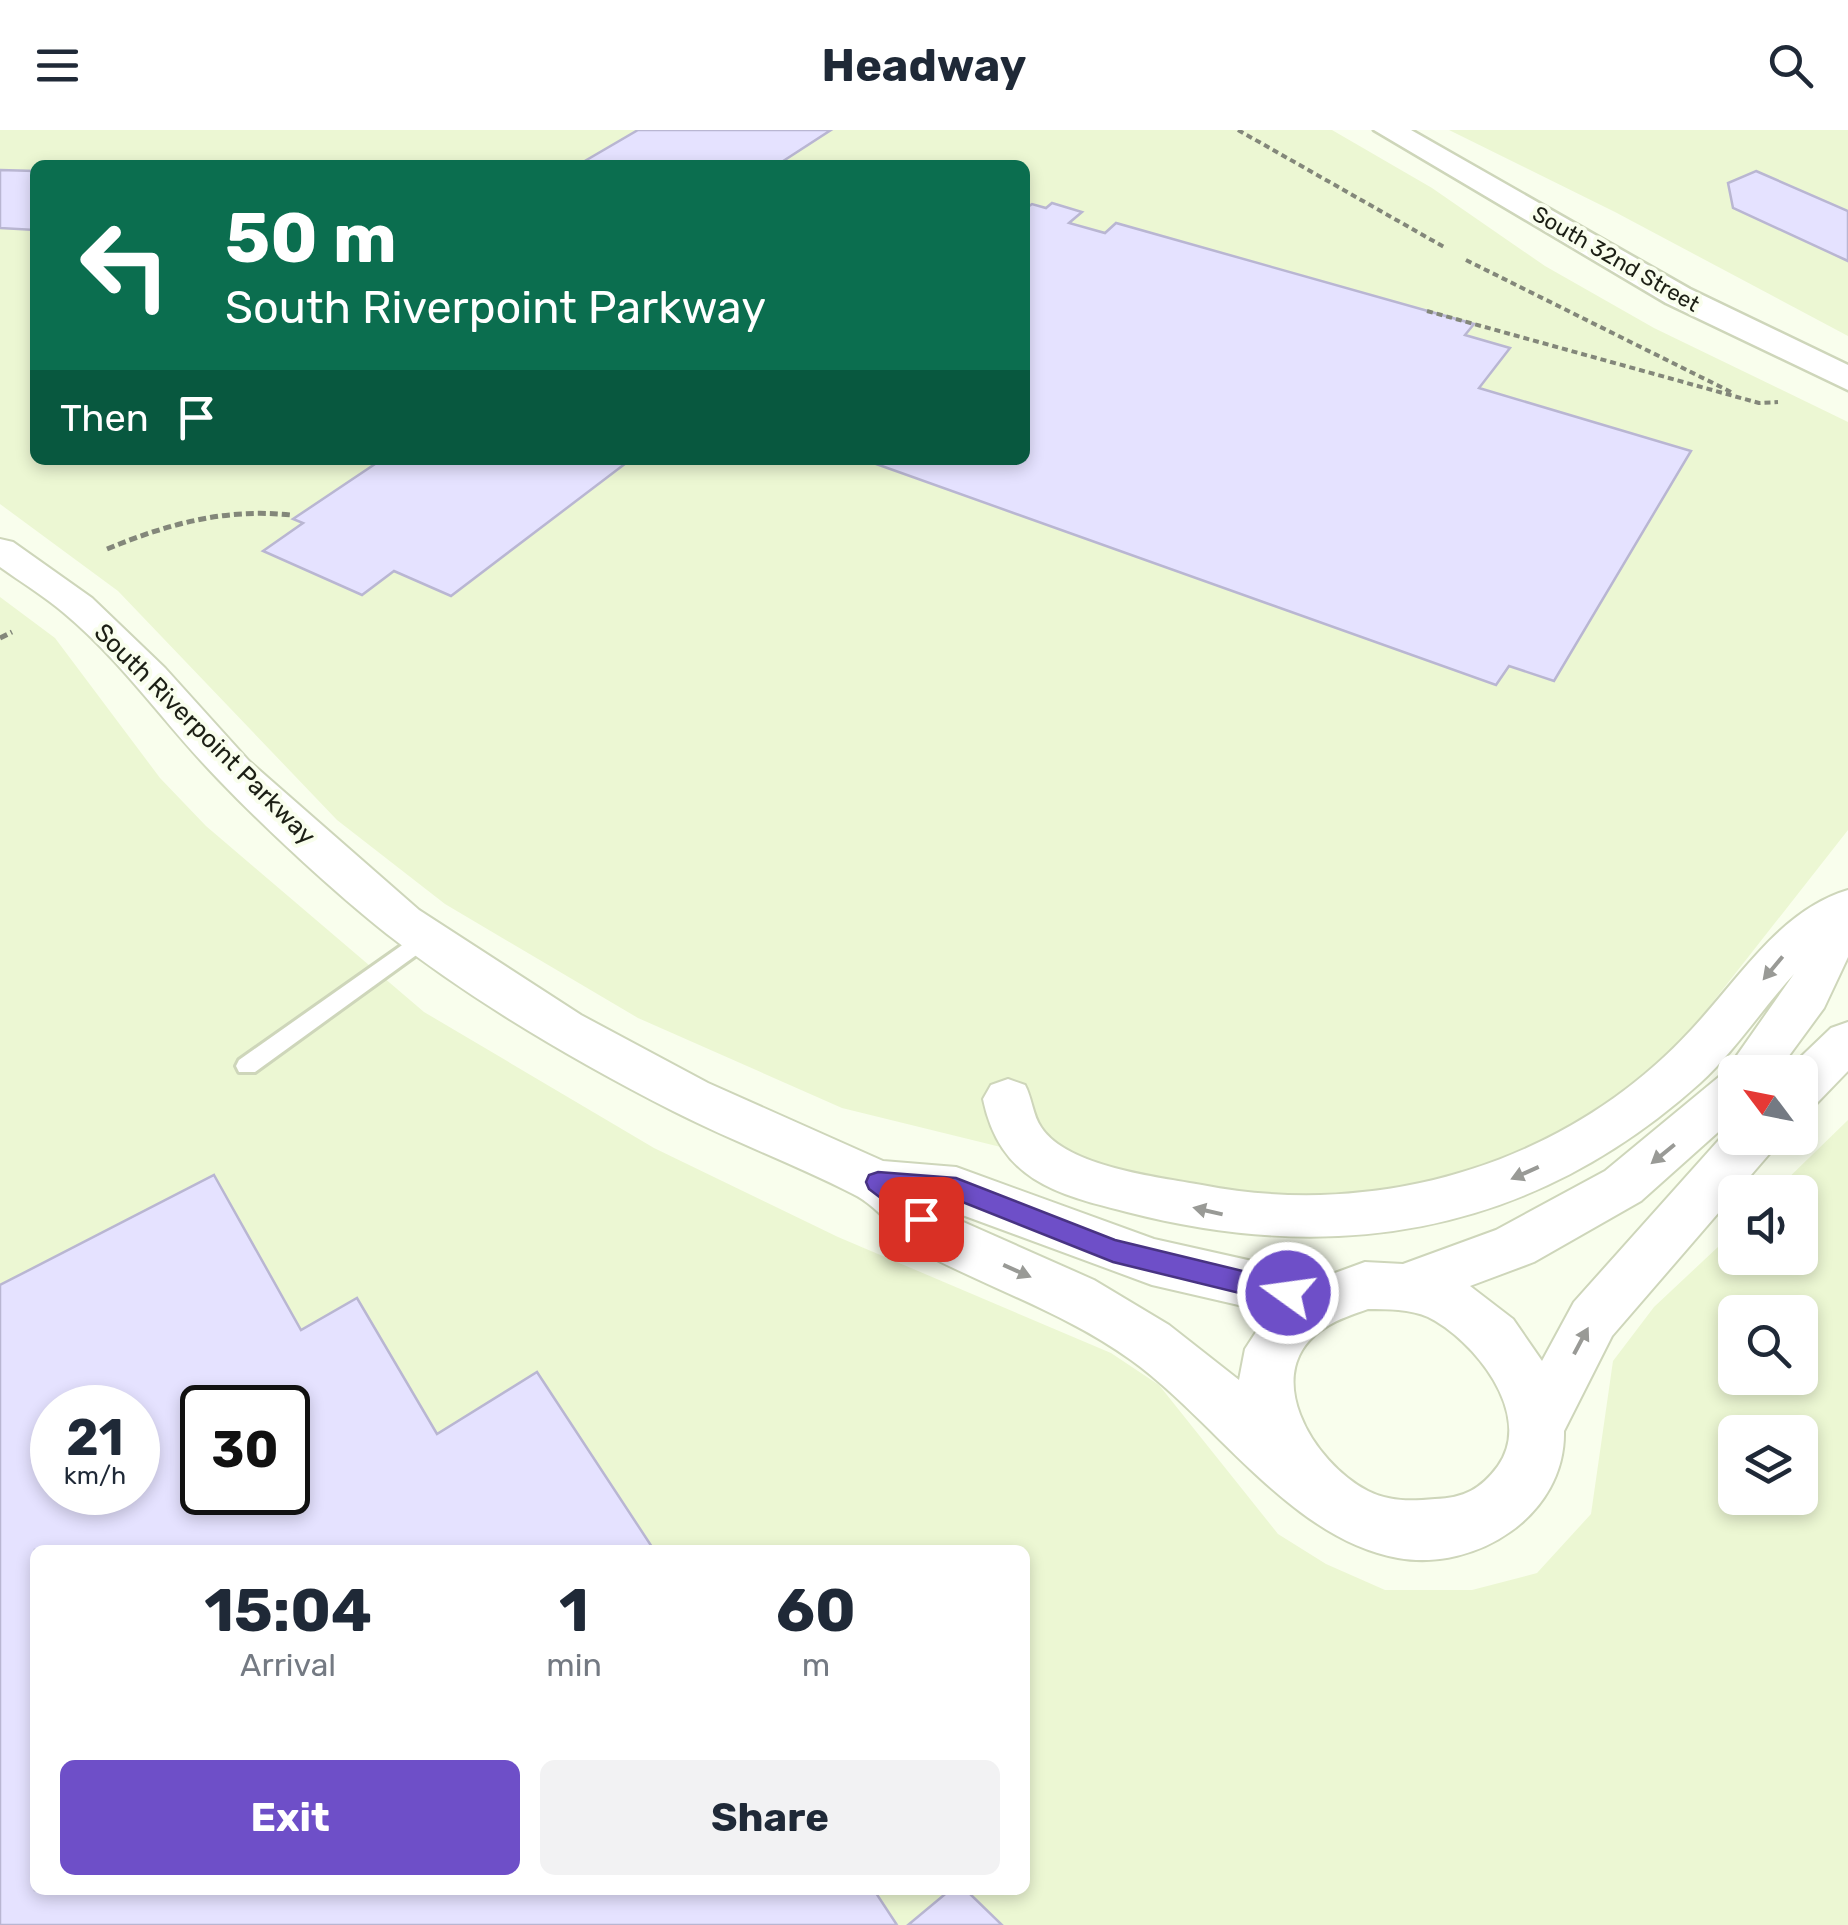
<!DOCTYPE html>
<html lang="en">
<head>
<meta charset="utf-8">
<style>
	:root { --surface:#fff; --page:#f2f2f3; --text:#1f2937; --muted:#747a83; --accent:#6e4fc8 }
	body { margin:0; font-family:Rubik,sans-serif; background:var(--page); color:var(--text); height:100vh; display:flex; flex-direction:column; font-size:38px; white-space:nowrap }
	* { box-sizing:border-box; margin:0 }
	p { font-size:32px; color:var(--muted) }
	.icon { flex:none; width:55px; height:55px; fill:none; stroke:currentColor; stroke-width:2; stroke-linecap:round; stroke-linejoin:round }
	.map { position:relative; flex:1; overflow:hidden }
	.details { position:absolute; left:30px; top:1415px; width:1000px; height:350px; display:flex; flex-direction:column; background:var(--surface); border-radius:15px; box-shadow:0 5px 15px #0003 }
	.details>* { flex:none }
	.banner { position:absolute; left:30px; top:30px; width:1000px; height:305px; border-radius:15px; box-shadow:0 5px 15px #0003; background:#0b6e4f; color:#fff; overflow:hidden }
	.needle { width:65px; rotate:302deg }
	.buttons { position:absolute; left:1718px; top:925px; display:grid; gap:20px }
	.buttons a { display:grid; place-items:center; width:100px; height:100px; border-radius:15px; background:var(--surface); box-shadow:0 5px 15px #0003; font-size:50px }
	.speed { position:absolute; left:30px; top:1255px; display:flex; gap:20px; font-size:50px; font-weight:700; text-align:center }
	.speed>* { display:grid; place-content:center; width:130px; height:130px; border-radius:50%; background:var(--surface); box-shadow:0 5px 15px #0003; line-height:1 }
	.speed small { font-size:25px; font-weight:400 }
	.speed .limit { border:5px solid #111; border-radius:15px; background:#fff; color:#111 }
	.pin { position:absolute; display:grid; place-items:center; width:85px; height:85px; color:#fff; margin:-42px; border-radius:20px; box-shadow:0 5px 15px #0006 }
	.me { position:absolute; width:110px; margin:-55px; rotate:284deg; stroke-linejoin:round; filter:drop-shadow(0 0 8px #0008) }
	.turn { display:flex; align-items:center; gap:35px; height:210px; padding:0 30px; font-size:45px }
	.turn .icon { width:130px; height:130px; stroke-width:2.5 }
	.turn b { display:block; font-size:70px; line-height:85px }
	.then { display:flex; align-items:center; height:95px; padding:0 30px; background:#0003; gap:20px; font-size:38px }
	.eta { display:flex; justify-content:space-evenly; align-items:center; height:170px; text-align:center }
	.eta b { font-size:60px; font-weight:700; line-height:70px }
	.primary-button { display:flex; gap:20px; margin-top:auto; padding:20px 30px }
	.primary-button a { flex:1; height:115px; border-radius:15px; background:var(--accent); color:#fff; font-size:40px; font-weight:700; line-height:115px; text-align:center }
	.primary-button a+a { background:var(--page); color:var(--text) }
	header { display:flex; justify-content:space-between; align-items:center; height:130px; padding:0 30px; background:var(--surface); font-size:45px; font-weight:700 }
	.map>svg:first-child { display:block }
	.built { fill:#ecf7d3; fill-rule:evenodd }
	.building { fill:#e5e2ff; stroke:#b9b6d2; stroke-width:2.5; fill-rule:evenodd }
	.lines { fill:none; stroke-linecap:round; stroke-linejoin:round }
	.lane-casing { stroke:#ced6ba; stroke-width:6 }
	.street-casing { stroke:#ced6ba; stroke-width:4 }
	.secondary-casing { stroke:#ced6ba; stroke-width:5 }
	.path-far1 { stroke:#83877a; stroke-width:4; stroke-dasharray:6 4; stroke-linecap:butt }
	.path { stroke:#83877a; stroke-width:5; stroke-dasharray:8 4; stroke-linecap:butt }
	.lane { fill:#fff; fill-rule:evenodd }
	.street { fill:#fff; fill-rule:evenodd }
	.secondary { fill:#fff; fill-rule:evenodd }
	.oneway { fill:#999a96 }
	.route { fill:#6e4fc8; stroke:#483382; stroke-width:2.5 }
	.labels { text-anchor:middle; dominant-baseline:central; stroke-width:8; stroke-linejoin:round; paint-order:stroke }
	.far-street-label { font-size:22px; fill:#1c1f15; stroke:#f9feed }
	.street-label { font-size:25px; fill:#1c1f15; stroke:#f9feed }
</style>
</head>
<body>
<header><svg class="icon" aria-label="menu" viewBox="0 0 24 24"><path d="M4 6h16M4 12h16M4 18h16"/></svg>Headway<svg class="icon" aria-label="search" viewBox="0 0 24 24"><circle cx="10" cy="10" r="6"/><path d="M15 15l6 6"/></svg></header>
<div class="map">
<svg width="1848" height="1795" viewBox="0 0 1848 1795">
	<rect width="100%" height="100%" fill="#f9feed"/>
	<g class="built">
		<path d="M 0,0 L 1332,0 L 1432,58 L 1545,136 L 1654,198 L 1848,292 L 1848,700 L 1665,933 L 1563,1009 L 1430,1065 L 1209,1068 L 842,978 L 638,888 L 445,774 L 337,690 L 118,461 L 0,374 ZM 35,35 L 1025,35 L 1025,330 L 35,330 Z"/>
		<polygon points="1449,0 1848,0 1848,206 1615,82"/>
		<path d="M 0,467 L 55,508 L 160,648 L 206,696 L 424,882 L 654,1018 L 838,1107 L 1111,1223 L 1159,1255 L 1278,1404 L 1326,1434 L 1385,1460 L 1472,1460 L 1537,1443 L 1591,1384 L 1613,1231 L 1654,1177 L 1735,1101 L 1735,1128 L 1800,1128 L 1800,1062 L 1774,1062 L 1848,990 L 1848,1795 L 0,1795 ZM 1735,1182 L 1800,1182 L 1800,1248 L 1735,1248 ZM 52,1278 L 138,1278 L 138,1362 L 52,1362 ZM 202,1278 L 288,1278 L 288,1362 L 202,1362 ZM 1735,1302 L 1800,1302 L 1800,1368 L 1735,1368 ZM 35,1420 L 1025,1420 L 1025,1760 L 35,1760 Z"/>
	</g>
	<g class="building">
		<polygon points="638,0 831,0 777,35 578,35"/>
		<polygon points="0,40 35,41 35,100 0,98"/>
		<polygon points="1756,41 1848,81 1848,131 1733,78 1728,53"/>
		<polygon points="1052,73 1082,82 1069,93 1105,103 1116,93 1474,194 1465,205 1510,218 1479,258 1691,321 1554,551 1509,536 1496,555 865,330 1025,330 1025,79 1032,74 1046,78"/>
		<polygon points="381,330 630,330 451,466 394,441 362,465 263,421 303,393 293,389"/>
		<path d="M 214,1045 L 301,1200 L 357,1168 L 437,1304 L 537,1242 L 654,1420 L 35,1420 L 35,1760 L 874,1760 L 897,1795 L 0,1795 L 0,1155 ZM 52,1278 L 138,1278 L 138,1362 L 52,1362 ZM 202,1278 L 288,1278 L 288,1362 L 202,1362 Z"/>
		<polygon points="950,1760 966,1760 1002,1795 908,1795"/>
	</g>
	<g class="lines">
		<g class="lane-casing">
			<polygon id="lane" points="425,799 436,807 433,813 255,942 239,942 236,936 239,930"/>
		</g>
		<g class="street-casing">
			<g id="street">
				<path d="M 0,409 L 13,412 L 92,468 L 165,538 L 249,631 L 419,780 L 581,885 L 708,953 L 883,1031 L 956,1037 L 1154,1109 L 1288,1139 L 1335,1143 L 1365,1132 L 1403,1134 L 1496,1100 L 1605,1041 L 1726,941 L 1794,844 C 1762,879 1735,921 1700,953 C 1533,1103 1340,1137 1127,1082 C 1055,1064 1000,1050 983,969 L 991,955 L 1008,949 L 1025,955 C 1032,968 1033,986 1041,997 C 1067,1037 1158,1047 1202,1055 C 1379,1090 1568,1034 1692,899 C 1738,850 1780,780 1848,760 L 1848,827 L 1824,878 L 1777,942 L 1735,942 L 1735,987 L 1641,1071 L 1534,1132 L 1470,1156 L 1513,1189 L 1542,1231 L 1574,1172 L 1734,993 L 1735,1008 L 1777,1008 L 1770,1023 L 1612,1206 L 1564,1301 C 1566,1385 1476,1442 1398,1428 C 1291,1409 1216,1291 1131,1230 C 1069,1185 997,1161 929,1126 C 900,1111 882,1078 853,1064 C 794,1034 732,1011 673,981 C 575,931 474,872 387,804 C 334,762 266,699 219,650 C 166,596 123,532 64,483 C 44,466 21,452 0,437 ZM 946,1079 L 1152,1155 L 1269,1182 L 1245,1219 L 1239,1250 L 1169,1195 L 1094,1150 L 961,1091 ZM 1368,1179 C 1387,1179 1410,1179 1428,1187 C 1473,1209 1535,1284 1498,1336 C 1481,1359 1464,1368 1435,1369 C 1411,1371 1390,1372 1368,1361 C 1313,1333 1256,1240 1326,1197 C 1338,1189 1354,1184 1368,1179 Z"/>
				<polygon points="1848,892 1848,941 1817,973 1800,979 1800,942 1785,942 1831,898"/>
			</g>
		</g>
		<g class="secondary-casing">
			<polygon id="secondary" points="1374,0 1411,0 1690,159 1848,235 1848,260 1666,173"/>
		</g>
		<g class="path-far1">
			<polyline points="1238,0 1444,117"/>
			<polyline points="1466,130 1733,263"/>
			<polyline points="1427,181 1759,273 1778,272"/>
		</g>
		<g class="path">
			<path d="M 107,419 C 168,394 225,378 291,385"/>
			<polyline points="0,508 12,502"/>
		</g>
		<use href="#lane" class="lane"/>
		<use href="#street" class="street"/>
		<use href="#secondary" class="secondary"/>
	</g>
	<defs><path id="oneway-solid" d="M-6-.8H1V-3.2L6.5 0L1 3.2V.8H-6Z" transform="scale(2.5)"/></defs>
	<g class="oneway">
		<use href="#oneway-solid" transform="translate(1773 838) rotate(130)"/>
		<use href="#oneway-solid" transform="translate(1663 1024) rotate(141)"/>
		<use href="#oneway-solid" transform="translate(1525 1043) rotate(156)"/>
		<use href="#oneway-solid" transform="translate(1208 1081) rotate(-167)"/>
		<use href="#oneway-solid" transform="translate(1017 1141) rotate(24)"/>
		<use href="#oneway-solid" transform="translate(1581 1211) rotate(-62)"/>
	</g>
	<polygon class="route" points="878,1042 956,1048 1115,1110 1288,1152 1297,1155 1301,1163 1297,1171 1288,1175 1113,1132 955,1069 910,1065 933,1089 921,1099 869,1059 866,1052 869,1045"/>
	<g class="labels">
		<g class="far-street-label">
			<text transform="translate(1616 129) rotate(30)">South 32nd Street</text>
		</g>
		<g class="street-label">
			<text transform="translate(205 604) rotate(45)">South Riverpoint Parkway</text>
		</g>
	</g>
</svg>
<div class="buttons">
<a><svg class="needle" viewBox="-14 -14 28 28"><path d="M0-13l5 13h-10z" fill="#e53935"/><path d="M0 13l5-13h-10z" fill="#747a83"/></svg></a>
<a><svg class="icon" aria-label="sound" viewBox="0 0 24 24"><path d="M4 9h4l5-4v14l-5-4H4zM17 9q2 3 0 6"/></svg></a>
<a><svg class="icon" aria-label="search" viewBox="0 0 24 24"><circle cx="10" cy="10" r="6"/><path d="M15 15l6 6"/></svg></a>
<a><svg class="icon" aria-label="layers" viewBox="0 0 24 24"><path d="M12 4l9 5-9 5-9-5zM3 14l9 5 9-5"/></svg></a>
</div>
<div class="speed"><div>21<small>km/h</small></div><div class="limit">30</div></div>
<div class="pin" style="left:921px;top:1089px;background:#d93025"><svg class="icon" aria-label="arrive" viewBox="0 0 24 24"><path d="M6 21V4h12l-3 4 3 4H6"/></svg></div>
<svg class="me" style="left:1288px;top:1163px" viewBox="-20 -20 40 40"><circle r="17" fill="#6e4fc8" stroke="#fff" stroke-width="3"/><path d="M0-11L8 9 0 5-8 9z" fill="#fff"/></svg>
<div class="banner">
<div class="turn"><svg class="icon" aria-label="left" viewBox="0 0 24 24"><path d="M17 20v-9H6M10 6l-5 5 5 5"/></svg><div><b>50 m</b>South Riverpoint Parkway</div></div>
<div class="then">Then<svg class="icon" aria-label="arrive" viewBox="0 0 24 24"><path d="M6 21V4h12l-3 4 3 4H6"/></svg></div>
</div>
<section class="details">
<div class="eta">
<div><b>15:04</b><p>Arrival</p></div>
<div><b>1</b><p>min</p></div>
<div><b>60</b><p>m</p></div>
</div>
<div class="primary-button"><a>Exit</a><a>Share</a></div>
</section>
</div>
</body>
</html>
